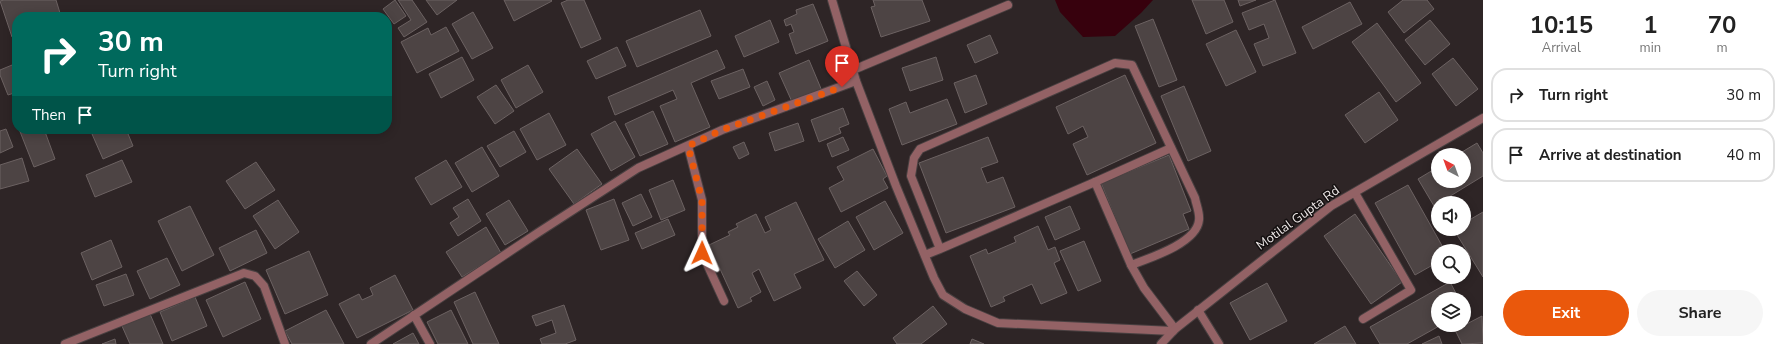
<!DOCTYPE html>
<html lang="en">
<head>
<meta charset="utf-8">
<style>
	:root { --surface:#fff; --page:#f6f6f6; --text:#222; --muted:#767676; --line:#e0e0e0; --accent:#ea580c }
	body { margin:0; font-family:"Nunito Sans",sans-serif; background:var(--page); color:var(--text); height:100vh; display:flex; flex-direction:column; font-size:15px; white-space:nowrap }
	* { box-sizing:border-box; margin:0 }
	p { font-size:13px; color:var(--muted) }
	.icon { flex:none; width:22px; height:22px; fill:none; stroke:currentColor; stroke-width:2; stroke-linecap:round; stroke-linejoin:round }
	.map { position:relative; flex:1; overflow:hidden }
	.side { display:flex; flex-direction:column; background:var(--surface); width:300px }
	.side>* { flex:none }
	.guide { position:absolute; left:12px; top:12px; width:380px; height:122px; border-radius:16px; box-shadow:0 2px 10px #0003; background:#00695c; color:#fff; overflow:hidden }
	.needle { width:26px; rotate:319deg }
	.controls { position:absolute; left:1431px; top:148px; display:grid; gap:8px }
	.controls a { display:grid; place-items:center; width:40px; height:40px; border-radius:50%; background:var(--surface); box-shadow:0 2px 10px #0003; font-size:20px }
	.pin { position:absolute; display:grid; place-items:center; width:34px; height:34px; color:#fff; margin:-41px -17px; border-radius:50% 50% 50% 0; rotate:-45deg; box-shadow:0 0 4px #0007 }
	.pin .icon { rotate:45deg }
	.me { position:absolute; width:44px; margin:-22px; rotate:1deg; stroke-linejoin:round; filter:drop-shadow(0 0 3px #0008) }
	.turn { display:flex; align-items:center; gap:14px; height:84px; padding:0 20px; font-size:18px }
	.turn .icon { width:52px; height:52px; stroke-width:2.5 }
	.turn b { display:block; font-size:28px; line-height:34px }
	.then { display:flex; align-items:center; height:38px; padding:0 20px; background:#0003; gap:8px; font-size:15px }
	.eta { display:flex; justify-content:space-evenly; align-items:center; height:68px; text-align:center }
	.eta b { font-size:24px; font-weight:700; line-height:28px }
	.action { display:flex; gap:8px; margin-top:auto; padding:8px 20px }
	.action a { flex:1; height:46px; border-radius:24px; background:var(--accent); color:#fff; font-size:16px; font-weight:700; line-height:46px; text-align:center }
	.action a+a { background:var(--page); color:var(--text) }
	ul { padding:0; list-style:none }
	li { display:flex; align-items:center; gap:12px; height:54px; margin:0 8px 6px; padding:0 12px; border:2px solid var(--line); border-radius:16px }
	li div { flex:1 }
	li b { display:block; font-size:15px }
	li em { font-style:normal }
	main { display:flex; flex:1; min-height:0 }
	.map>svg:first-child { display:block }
	.water { fill:#37010d }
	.building { fill:#4d4444; stroke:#6c6262 }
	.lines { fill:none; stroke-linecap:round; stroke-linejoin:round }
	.service-casing { stroke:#494041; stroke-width:10 }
	.minor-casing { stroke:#494041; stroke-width:10 }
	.tertiary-casing { stroke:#494041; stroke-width:10 }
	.service { stroke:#936265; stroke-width:8 }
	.minor { stroke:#936265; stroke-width:8 }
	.tertiary { stroke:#936265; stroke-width:8 }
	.route { stroke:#ea580c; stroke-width:7; stroke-dasharray:0 12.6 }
	.labels { text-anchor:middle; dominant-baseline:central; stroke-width:3; stroke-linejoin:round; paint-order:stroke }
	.street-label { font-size:13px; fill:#eee8e8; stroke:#141010 }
</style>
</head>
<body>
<main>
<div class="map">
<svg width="1483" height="344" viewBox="0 0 1483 344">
	<rect width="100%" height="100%" fill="#2e2526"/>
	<polygon class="water" points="1055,0 1153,0 1141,13 1115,36 1083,37 1060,12"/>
	<g class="building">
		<polygon points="4,0 56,0 60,13 47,17 17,17 17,35 12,37 0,1"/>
		<polygon points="395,0 406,16 394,24 383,9"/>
		<polygon points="398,0 412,0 427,22 404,37 398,28 411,20"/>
		<polygon points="426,0 457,0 437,15"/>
		<polygon points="504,0 551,0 552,1 514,21"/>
		<polygon points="568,0 584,0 601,39 581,48 561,3"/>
		<polygon points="873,0 922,0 930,21 881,37 871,7 875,6"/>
		<polygon points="1192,0 1224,0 1233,22 1206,34"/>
		<polygon points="1238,0 1256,0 1240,6"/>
		<polygon points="1275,0 1296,53 1263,66 1254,44 1269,38 1264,24 1249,30 1242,13"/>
		<polygon points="1403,0 1427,0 1434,9 1404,33 1388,12"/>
		<polygon points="1350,2 1362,24 1313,49 1302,27"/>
		<polygon points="813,4 828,41 796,54 789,34 794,32 791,24 786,26 784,20 797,14 796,10"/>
		<polygon points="700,10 711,36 637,67 626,41"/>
		<polygon points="473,12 493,48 472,59 452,24"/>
		<polygon points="1153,19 1177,80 1159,87 1135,26"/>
		<polygon points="770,20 779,42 744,57 735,36"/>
		<polygon points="1430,20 1450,44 1425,65 1405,40"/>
		<polygon points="1377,23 1421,83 1396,102 1352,42"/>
		<polygon points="446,27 459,51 417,73 401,42 428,28 431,35"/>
		<polygon points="1236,30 1256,72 1226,86 1206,44"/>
		<polygon points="990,35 998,53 975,63 967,45"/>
		<polygon points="617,47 626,66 596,79 587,61"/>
		<polygon points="717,50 725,68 691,83 710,127 675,142 660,106 677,99 673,90 615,115 608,97"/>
		<polygon points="462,57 474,80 441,98 429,74"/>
		<polygon points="936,57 943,80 910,91 902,68"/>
		<polygon points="1453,58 1478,89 1456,106 1432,74"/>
		<polygon points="809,60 822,91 793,104 779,73"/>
		<polygon points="17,63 17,92 8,95 0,75 0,70"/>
		<polygon points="528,65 543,92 516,108 501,80"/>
		<polygon points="743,69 750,87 719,99 711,81"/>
		<polygon points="976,75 987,104 965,113 954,83"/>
		<polygon points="1125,75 1156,143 1087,175 1073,144 1088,137 1083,126 1068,134 1056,107"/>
		<polygon points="767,81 775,100 763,106 754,87"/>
		<polygon points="496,85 514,111 495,124 477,97"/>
		<polygon points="1184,86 1211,151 1188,161 1161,96"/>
		<polygon points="1379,92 1398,120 1365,143 1345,115"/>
		<polygon points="947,99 957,124 902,145 889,109 906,102 910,113"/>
		<polygon points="843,108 849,124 839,128 841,133 819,142 811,120"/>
		<polygon points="653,111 668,144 640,156 625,124"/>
		<polygon points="549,113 566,145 537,160 520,129"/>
		<polygon points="615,121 635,157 611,171 591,134"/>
		<polygon points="798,123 804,141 775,151 769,133"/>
		<polygon points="6,129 13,147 0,153 0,131"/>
		<polygon points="19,129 44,129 55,159 34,167"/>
		<polygon points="104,129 126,129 133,146 103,159 92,134"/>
		<polygon points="514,131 526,152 500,167 487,146"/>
		<polygon points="843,137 849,150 832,157 827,144"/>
		<polygon points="988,137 998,162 981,168 987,183 1003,177 1015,207 946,233 919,163"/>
		<polygon points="744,142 749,154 739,159 733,147"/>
		<polygon points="1477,143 1483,153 1483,176 1434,206 1418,179 1438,167 1438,181 1464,181 1464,155 1457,155"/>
		<polygon points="482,147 499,176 472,192 455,163"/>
		<polygon points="577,149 602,184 574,204 549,169"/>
		<polygon points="873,149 887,176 883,179 888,188 841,212 829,188 844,180 837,167"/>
		<polygon points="1169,155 1191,211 1183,214 1189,229 1130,254 1101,183"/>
		<polygon points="22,158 29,181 0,189 0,165"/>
		<polygon points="122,160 132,182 95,197 86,175"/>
		<polygon points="446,160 462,187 431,205 415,178"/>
		<polygon points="256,162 275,190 245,209 226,181"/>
		<polygon points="673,180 685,210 661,220 649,190"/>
		<polygon points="1408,185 1445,251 1438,251 1438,262 1415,275 1375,203"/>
		<polygon points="641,194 652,217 633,226 622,203"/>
		<polygon points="468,199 481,221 458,236 450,223 459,217 453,208"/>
		<polygon points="614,199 629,240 601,250 586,210"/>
		<polygon points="278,200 299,232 275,249 253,216"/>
		<polygon points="509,200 528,231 505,245 486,214"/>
		<polygon points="885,201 903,233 874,250 856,217"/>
		<polygon points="796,202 824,260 794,274 801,288 774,301 759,269 752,273 761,292 750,298 752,301 738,308 709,245 730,235 728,232 738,227 736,224 756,214 765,233 771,230 765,217"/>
		<polygon points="190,206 214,255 182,271 158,221"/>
		<polygon points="1070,206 1080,229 1055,240 1045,217"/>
		<polygon points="1483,212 1483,277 1454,230 1464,229 1464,223"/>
		<polygon points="1355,214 1402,282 1371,304 1324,236"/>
		<polygon points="668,219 675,235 642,249 635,233"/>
		<polygon points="848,221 865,250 835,268 818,239"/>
		<polygon points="1038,226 1048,250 1055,247 1060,260 1054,263 1067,293 1041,304 1032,284 1003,297 1005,301 991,307 970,256 986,249 988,254 1016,242 1014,237"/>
		<polygon points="486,227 501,253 462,277 446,252"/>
		<polygon points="256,230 267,253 230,271 219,248"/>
		<polygon points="111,240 122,267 92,280 81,253"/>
		<polygon points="1084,241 1101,281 1078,291 1060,251"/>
		<polygon points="309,251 328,295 285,314 266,270"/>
		<polygon points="167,258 180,285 150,299 137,271"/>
		<polygon points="857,271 877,295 864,306 844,281"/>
		<polygon points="126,274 134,295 104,306 96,285"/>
		<polygon points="395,275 413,310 357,338 339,304 359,294 362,300 373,295 370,288"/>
		<polygon points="245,282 261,319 223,337 206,300"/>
		<polygon points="1450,282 1459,299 1438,299 1438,325 1441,325 1407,344 1380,344 1370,327"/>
		<polygon points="1267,283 1287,321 1250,340 1230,303"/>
		<polygon points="475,292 499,344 473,344 454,302"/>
		<polygon points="195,297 207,326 172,341 160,312"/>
		<polygon points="564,305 576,340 565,344 542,344 540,339 556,333 552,320 536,326 532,316"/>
		<polygon points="933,306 947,324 921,344 897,344 893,338"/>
		<polygon points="326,310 344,344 292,344 285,331"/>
		<polygon points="451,310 468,344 438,344 427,322"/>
		<polygon points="150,314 163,344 130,344 122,326"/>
		<polygon points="1482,316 1483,343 1462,344 1455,330"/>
		<polygon points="1345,326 1356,344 1314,344"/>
		<polygon points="413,333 419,344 393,344"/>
		<polygon points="1439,336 1442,344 1422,344"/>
		<polygon points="115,339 116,344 102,344"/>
		<polygon points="972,339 984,344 970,344"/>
	</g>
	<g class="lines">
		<g class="service-casing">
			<g id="service">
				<polyline points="1095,182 1171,148"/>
				<polyline points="1355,193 1411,290 1363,319"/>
				<path d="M 925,255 L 940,249 L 1095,182 L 1131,265 C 1150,258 1197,243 1199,220 C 1200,213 1196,204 1195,198 L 1132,65 L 1115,63 L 920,149 L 914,158 L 911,176 L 940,249"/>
				<polyline points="1131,265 1144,288 1175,329"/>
			</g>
		</g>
		<g class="minor-casing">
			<g id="minor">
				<polyline points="832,0 856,81 896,186 934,278 943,295 965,309 998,323 1173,331"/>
				<polyline points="853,70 1008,5"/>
				<polyline points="688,146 702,200 702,253 724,301"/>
				<polyline points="414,315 430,344"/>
				<polyline points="65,344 244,273 255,276 264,286 285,344"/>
				<polyline points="371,344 539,232 638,168 722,130 856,81"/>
			</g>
		</g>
		<g class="tertiary-casing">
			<g id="tertiary">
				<polyline points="1198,310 1219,344"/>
				<polyline points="1161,344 1175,329 1331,206 1483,118"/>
			</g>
		</g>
		<use href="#service" class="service"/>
		<use href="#minor" class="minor"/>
		<use href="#tertiary" class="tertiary"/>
	</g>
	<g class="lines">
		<polyline class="route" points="702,253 702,200 688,146 722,130 842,87"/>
	</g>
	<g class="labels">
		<g class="street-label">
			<text transform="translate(1298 218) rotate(-36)">Motilal Gupta Rd</text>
		</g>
	</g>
</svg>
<div class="controls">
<a><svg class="needle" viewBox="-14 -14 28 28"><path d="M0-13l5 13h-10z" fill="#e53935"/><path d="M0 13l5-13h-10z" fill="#767676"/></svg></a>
<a><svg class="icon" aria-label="sound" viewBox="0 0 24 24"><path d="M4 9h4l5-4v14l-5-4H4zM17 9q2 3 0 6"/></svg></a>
<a><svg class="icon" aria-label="search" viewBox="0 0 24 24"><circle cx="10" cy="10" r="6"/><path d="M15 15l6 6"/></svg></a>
<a><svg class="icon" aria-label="layers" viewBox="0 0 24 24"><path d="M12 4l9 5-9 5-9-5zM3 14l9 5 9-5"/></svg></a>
</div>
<div class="pin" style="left:842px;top:87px;background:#d93025"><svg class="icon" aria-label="arrive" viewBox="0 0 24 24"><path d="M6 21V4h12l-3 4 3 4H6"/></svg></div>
<svg class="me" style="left:702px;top:253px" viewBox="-20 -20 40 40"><path d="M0-17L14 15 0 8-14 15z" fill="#ea580c" stroke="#fff" stroke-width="4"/></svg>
<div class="guide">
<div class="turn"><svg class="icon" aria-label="right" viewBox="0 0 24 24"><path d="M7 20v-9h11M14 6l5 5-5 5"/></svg><div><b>30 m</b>Turn right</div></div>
<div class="then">Then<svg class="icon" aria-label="arrive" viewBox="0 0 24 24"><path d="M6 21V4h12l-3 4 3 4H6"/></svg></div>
</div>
</div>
<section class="side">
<div class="eta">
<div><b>10:15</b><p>Arrival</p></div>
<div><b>1</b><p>min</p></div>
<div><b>70</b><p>m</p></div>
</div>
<ul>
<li><svg class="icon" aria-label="right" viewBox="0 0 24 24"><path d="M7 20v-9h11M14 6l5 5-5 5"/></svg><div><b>Turn right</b></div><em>30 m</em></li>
<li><svg class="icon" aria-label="arrive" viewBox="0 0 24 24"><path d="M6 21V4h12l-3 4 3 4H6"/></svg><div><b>Arrive at destination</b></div><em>40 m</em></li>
</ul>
<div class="action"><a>Exit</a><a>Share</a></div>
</section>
</main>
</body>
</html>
